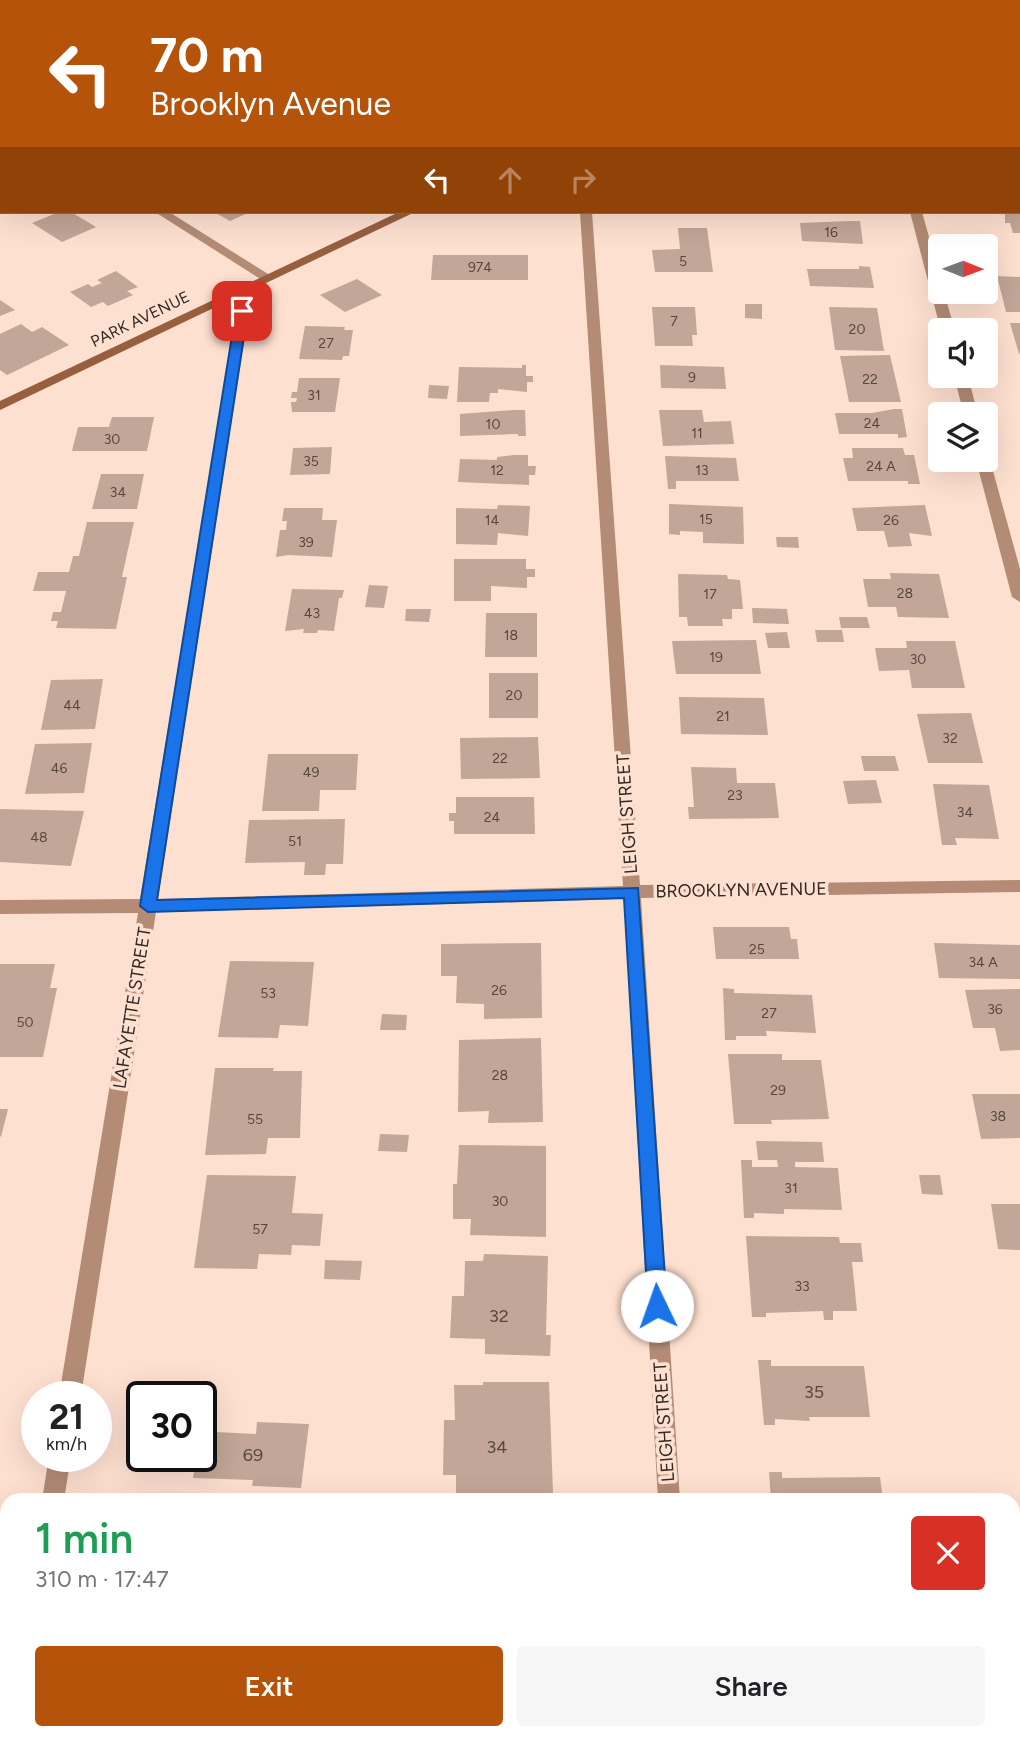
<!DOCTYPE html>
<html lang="en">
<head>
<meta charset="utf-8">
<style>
	:root { --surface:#fff; --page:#f6f6f6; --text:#202124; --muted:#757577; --accent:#b45309 }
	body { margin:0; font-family:Figtree,sans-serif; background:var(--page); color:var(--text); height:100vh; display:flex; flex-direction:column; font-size:26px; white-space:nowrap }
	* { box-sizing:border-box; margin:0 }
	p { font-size:23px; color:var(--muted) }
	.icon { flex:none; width:38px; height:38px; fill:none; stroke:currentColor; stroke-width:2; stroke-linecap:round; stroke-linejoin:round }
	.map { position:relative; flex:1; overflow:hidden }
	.details { position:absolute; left:0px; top:1493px; width:1020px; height:247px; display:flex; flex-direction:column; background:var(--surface); border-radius:21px 21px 0 0; box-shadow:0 7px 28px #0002 }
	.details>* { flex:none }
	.guide { position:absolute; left:0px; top:0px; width:1020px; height:214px; box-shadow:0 7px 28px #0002; background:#b45309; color:#fff; overflow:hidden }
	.needle { width:46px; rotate:91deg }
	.buttons { position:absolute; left:928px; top:234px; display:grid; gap:14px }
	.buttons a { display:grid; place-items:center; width:70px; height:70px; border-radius:7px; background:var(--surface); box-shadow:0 7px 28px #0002; font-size:35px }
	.speed { position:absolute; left:21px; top:1381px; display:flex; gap:14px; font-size:35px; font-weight:700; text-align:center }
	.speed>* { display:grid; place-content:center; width:91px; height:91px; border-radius:50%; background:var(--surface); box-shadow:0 7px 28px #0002; line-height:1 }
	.speed small { font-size:18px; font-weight:400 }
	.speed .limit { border:4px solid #111; border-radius:10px; background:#fff; color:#111 }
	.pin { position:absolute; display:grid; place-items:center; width:60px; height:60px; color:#fff; margin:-30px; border-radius:14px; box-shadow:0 4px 10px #0006 }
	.me { position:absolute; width:77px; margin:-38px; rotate:357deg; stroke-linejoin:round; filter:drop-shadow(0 0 5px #0008) }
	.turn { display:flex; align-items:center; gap:24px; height:147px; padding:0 35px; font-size:32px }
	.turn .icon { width:91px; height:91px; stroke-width:2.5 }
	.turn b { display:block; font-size:49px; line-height:60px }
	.lanes { display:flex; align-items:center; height:66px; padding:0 35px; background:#0003; justify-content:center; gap:35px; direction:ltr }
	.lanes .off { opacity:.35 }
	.round { display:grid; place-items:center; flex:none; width:74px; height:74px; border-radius:7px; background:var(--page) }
	.summary { display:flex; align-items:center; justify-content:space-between; height:119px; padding:0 35px }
	h1 { font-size:42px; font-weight:600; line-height:52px; color:#1e9e55 }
	.action { display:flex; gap:14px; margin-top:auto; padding:14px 35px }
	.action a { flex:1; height:80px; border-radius:7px; background:var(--accent); color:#fff; font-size:28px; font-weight:600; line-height:80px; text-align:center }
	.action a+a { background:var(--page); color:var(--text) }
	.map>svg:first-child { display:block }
	.green { fill:#f9c5a9 }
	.building { fill:#c2a697 }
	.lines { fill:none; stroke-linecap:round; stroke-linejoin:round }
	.minor { fill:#b48c76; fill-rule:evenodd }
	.secondary { fill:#985f3f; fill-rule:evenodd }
	.route { fill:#1a73e8; stroke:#114b97; stroke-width:2 }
	.labels { text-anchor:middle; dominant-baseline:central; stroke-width:7; stroke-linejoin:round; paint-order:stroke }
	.number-label { font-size:14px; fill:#57483f }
	.far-street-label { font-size:16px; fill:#332822; stroke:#fee0d0 }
	.street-label { font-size:18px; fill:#332822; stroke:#fee0d0 }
	.near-number-label { font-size:18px; fill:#57483f }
</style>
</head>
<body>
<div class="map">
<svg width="1020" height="1739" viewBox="0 0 1020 1739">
	<rect width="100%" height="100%" fill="#fee0d0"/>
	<polygon class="green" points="79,0 846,0 841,2"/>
	<g class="building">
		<polygon points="59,212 71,212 96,227 62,242 32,223"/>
		<polygon points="214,212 250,212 230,221"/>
		<polygon points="1005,212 1020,212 1020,233 1013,233 1010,223 1005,223"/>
		<polygon points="851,221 860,221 863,244 802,241 800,223"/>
		<polygon points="678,228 707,228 713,272 655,272 652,250 680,249"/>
		<polygon points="433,255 528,255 528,280 431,280"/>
		<polygon points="859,266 870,267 874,288 810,286 807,269 859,269"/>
		<polygon points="116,271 138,287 127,291 133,295 108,306 103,302 91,307 70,292 88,284 92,287 102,283 97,280"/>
		<polygon points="997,276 1020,277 1020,312 1006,312"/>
		<polygon points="357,279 382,295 345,312 320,295"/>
		<polygon points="0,300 15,310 0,316"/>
		<polygon points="745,304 762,304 762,319 745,318"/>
		<polygon points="652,307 695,307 697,335 692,335 693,346 655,346"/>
		<polygon points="829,307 877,308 884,351 835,350"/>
		<polygon points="1010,323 1020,323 1020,353 1019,354"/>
		<polygon points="21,324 32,332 42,327 69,345 7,375 0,370 0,334"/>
		<polygon points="305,326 345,327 344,330 353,330 349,356 343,356 342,360 299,359"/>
		<polygon points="890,355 901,402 849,402 840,356"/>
		<polygon points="522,365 526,365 526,376 533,376 533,382 527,382 527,392 498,389 498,393 490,393 489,402 457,402 459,367 522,368"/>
		<polygon points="660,365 724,367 726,389 661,388"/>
		<polygon points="299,378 340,378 335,412 292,412 291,402 296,402 297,398 291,398 292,392 297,392"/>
		<polygon points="429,385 449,386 447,399 428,398"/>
		<polygon points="894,409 902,409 907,437 898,438 898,434 839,434 835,413 872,413"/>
		<polygon points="513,410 525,410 526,436 518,436 518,434 460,436 460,414"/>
		<polygon points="659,410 702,410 704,422 731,421 734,444 663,446"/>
		<polygon points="112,417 154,417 147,451 72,451 78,427 109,427"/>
		<polygon points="332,447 330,474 290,475 293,448"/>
		<polygon points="852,448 903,448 905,455 914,455 920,484 908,484 908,481 848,481 843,458 853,458"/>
		<polygon points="513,455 528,455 528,466 536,466 535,475 529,475 529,485 458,482 460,459 497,460 497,457"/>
		<polygon points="665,456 736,458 739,481 676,481 676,489 668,489"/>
		<polygon points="101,474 144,474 137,509 92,509"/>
		<polygon points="669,504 743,507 744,544 703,543 703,532 680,531 680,535 669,534"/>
		<polygon points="498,505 530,506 528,536 498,533 497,545 456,544 456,508 497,509"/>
		<polygon points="925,505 932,536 909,533 912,546 888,547 884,531 857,531 852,508"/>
		<polygon points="284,508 323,508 322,520 337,520 332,557 288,555 276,557 280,530 286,530 287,521 282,521"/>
		<polygon points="87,522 134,522 122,577 127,577 116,629 56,628 58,621 51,621 53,612 61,612 66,591 33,591 38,572 69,572 73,556 79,556"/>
		<polygon points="776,537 798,537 799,548 777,547"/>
		<polygon points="454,559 526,559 526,569 535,569 535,577 527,577 527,588 491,586 491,601 454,601"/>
		<polygon points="890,573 939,574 949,618 898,617 896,607 868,607 863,579 891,579"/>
		<polygon points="678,574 727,575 728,579 740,580 743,609 732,609 732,619 722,619 723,626 688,626 687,617 679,617"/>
		<polygon points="369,585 388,586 384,608 365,607"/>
		<polygon points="292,589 344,590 342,598 339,598 334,631 318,630 317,633 303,633 304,629 285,631"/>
		<polygon points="752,608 787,609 789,624 753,623"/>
		<polygon points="406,609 431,609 429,622 405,621"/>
		<polygon points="486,613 537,613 537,657 485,657"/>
		<polygon points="839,617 867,617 870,628 841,628"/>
		<polygon points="815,630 842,630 844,642 817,642"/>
		<polygon points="787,632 790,648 768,648 765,633"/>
		<polygon points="756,640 761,674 676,674 672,641"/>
		<polygon points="906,641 955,641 965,688 912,688 909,670 879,671 875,648 907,648"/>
		<rect x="489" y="673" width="49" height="45"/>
		<polygon points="103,679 95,729 41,730 51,680"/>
		<polygon points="679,697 764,698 768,735 681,734"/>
		<polygon points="971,713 983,763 928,763 917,714"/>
		<polygon points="538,737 540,778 461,779 460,738"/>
		<polygon points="92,743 84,793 25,794 35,744"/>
		<polygon points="268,754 358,754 356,790 320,790 319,811 262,811"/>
		<polygon points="861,756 895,756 899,771 864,771"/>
		<polygon points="691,767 736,768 737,783 775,783 779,818 689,819 688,807 694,807"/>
		<polygon points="876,780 882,803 848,804 843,781"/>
		<polygon points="933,784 989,785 999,839 955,838 957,845 942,845"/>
		<polygon points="456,797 534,797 535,834 454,834 454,821 449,821 449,813 456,813"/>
		<polygon points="0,809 84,811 71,866 0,862"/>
		<polygon points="345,819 343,864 326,864 325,875 304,875 305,862 245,863 249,820"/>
		<polygon points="713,927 789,927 791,939 797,939 799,959 716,959"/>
		<polygon points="541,943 542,1018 484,1019 484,1004 456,1003 457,976 441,976 441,944"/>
		<polygon points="934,943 1020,945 1020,979 939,978"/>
		<polygon points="230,961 314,962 308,1026 280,1025 278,1038 218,1037"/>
		<polygon points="0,964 55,964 50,988 57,988 43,1057 0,1057"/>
		<polygon points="723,988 734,989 734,993 812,995 816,1033 766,1031 767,1036 736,1036 736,1040 725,1040"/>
		<polygon points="1020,989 1020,1050 1000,1051 995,1028 973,1028 965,990"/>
		<polygon points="382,1014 407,1015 406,1030 380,1030"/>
		<polygon points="541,1038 543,1122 488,1123 489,1111 458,1112 459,1040"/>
		<polygon points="728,1054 782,1054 782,1060 821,1060 829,1119 771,1120 772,1124 734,1124"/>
		<polygon points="215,1068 274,1068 273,1071 302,1071 300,1138 268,1138 266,1154 205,1155"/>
		<polygon points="972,1094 1020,1094 1020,1138 981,1139"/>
		<polygon points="0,1109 8,1109 1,1137 0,1136"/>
		<polygon points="380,1134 409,1135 407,1152 378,1151"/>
		<polygon points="756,1141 822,1142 824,1162 795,1162 795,1167 838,1168 842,1210 784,1209 784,1214 754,1213 754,1218 744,1218 741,1160 752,1160 752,1167 778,1167 777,1160 758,1160"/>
		<polygon points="459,1145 546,1146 546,1237 470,1235 471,1219 453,1219 453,1184 457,1184"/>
		<polygon points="207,1175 296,1176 292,1213 323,1214 320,1246 292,1245 291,1255 259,1254 257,1269 194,1268"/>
		<polygon points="919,1175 940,1175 943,1195 922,1194"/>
		<polygon points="991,1204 1020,1204 1020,1250 998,1249"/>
		<polygon points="746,1236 839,1237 840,1243 861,1243 863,1262 852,1262 857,1311 833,1311 833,1320 824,1320 823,1311 766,1313 766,1317 752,1317"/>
		<polygon points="484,1254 548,1256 546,1335 551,1335 550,1356 485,1354 485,1339 450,1338 452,1296 464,1296 465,1261 483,1261"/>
		<polygon points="325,1260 362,1261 360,1280 324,1279"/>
		<polygon points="758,1360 771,1360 771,1366 864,1366 870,1417 809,1417 810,1421 775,1419 775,1425 764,1425"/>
		<polygon points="483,1382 549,1382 553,1493 537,1494 537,1500 456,1500 456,1475 443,1475 444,1420 455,1420 454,1385 483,1385"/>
		<polygon points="257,1422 309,1424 301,1488 252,1486 253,1480 193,1478 196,1456 201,1456 201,1453 212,1453 215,1432 256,1434"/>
		<polygon points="769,1472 782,1472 782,1478 880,1477 883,1500 771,1500"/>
		<rect x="438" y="1732" width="131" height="7"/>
		<polygon points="799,1732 873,1732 874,1739 800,1739"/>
	</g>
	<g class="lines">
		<g class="minor">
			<rect x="0" y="110" width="2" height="7"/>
			<polygon points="155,212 169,212 273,277 272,280 262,280"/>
			<polygon points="580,212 592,212 640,885 1020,880 1020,892 641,898 680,1500 658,1500 624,899 156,912 81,1396 59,1396 138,913 0,914 0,900 140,899 241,285 246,284 252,288 158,899 623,886"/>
			<polygon points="910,212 922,212 940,276 940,292 944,292 955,331 941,331"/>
			<polygon points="954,376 968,376 978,415 964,415"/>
			<polygon points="985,456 990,460 1020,569 1020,602 1012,597 976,460 985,460"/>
			<polygon points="49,1456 71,1456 64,1500 42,1500"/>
			<polygon points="7,1724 7,1732 28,1732 27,1739 3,1739"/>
			<polygon points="671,1732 695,1732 696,1739 672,1739"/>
		</g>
		<g class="secondary">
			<polygon points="881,0 894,0 880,2"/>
			<polygon points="399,212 415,212 0,410 0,401"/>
		</g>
	</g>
	<polygon class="route" points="242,307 248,311 157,900 638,888 667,1306 664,1312 657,1315 651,1312 648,1306 624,898 148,912 140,906 236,311"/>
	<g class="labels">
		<g class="number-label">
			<text x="831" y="232">16</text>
			<text x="683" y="261">5</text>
			<text x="480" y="267">974</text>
			<text x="674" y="321">7</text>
			<text x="857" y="329">20</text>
			<text x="326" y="343">27</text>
			<text x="692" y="377">9</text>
			<text x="870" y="379">22</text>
			<text x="314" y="395">31</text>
			<text x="872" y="423">24</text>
			<text x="493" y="424">10</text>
			<text x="697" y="433">11</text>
			<text x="112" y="439">30</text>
			<text x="311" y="461">35</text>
			<text x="881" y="466">24 A</text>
			<text x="497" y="470">12</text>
			<text x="702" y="470">13</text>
			<text x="118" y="492">34</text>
			<text x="706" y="519">15</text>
			<text x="492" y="520">14</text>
			<text x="891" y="520">26</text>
			<text x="306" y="542">39</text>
			<text x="905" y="593">28</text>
			<text x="710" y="594">17</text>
			<text x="312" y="613">43</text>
			<text x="511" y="635">18</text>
			<text x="716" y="657">19</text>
			<text x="918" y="659">30</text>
			<text x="514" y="695">20</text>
			<text x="72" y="705">44</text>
			<text x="723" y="716">21</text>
			<text x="950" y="738">32</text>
			<text x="500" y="758">22</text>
			<text x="59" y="768">46</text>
			<text x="311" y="772">49</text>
			<text x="735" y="795">23</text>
			<text x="965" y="812">34</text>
			<text x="492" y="817">24</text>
			<text x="39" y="837">48</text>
			<text x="295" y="841">51</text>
			<text x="757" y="949">25</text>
			<text x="983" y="962">34 A</text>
			<text x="499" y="990">26</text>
			<text x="268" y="993">53</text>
			<text x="995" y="1009">36</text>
			<text x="769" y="1013">27</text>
			<text x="25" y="1022">50</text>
			<text x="500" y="1075">28</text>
			<text x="778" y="1090">29</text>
			<text x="998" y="1116">38</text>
			<text x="255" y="1119">55</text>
			<text x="791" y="1188">31</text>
			<text x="500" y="1201">30</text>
			<text x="260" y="1229">57</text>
			<text x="802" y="1286">33</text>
		</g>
		<g class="far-street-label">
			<text transform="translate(140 319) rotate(-26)">PARK AVENUE</text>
		</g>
		<g class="street-label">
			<text transform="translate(627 814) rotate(-94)">LEIGH STREET</text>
			<text transform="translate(741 890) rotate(-1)">BROOKLYN AVENUE</text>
			<text transform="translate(132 1008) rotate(-81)">LAFAYETTE STREET</text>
			<text transform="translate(664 1422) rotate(-94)">LEIGH STREET</text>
		</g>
		<g class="near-number-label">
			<text x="499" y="1316">32</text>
			<text x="814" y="1392">35</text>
			<text x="497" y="1447">34</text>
			<text x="253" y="1455">69</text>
		</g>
	</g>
</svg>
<div class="buttons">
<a><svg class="needle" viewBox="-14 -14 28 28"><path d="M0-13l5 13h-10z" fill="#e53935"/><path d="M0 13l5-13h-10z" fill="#757577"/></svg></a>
<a><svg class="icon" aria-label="sound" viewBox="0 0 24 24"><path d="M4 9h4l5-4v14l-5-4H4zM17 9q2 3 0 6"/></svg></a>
<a><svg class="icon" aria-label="layers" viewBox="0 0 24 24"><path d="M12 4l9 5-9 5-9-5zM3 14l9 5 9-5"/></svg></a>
</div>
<div class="speed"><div>21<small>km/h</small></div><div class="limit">30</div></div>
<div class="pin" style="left:242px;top:311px;background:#d93025"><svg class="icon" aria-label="arrive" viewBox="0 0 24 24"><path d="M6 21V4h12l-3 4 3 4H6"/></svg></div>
<svg class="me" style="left:657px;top:1306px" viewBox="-20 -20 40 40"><circle r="19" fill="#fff"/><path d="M0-13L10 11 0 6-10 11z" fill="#1a73e8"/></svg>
<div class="guide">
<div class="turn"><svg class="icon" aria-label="left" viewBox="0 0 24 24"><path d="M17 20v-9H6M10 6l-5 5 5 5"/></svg><div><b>70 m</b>Brooklyn Avenue</div></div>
<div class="lanes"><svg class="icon" aria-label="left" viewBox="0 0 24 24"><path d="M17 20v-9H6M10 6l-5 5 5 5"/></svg><svg class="icon off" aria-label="ahead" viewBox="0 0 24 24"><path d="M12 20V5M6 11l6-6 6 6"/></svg><svg class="icon off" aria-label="right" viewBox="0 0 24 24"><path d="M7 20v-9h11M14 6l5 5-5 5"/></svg></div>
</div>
<section class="details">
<div class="summary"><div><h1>1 min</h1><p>310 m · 17:47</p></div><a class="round" style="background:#d93025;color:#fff"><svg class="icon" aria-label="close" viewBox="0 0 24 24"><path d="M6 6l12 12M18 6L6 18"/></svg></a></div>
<div class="action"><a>Exit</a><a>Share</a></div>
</section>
</div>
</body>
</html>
